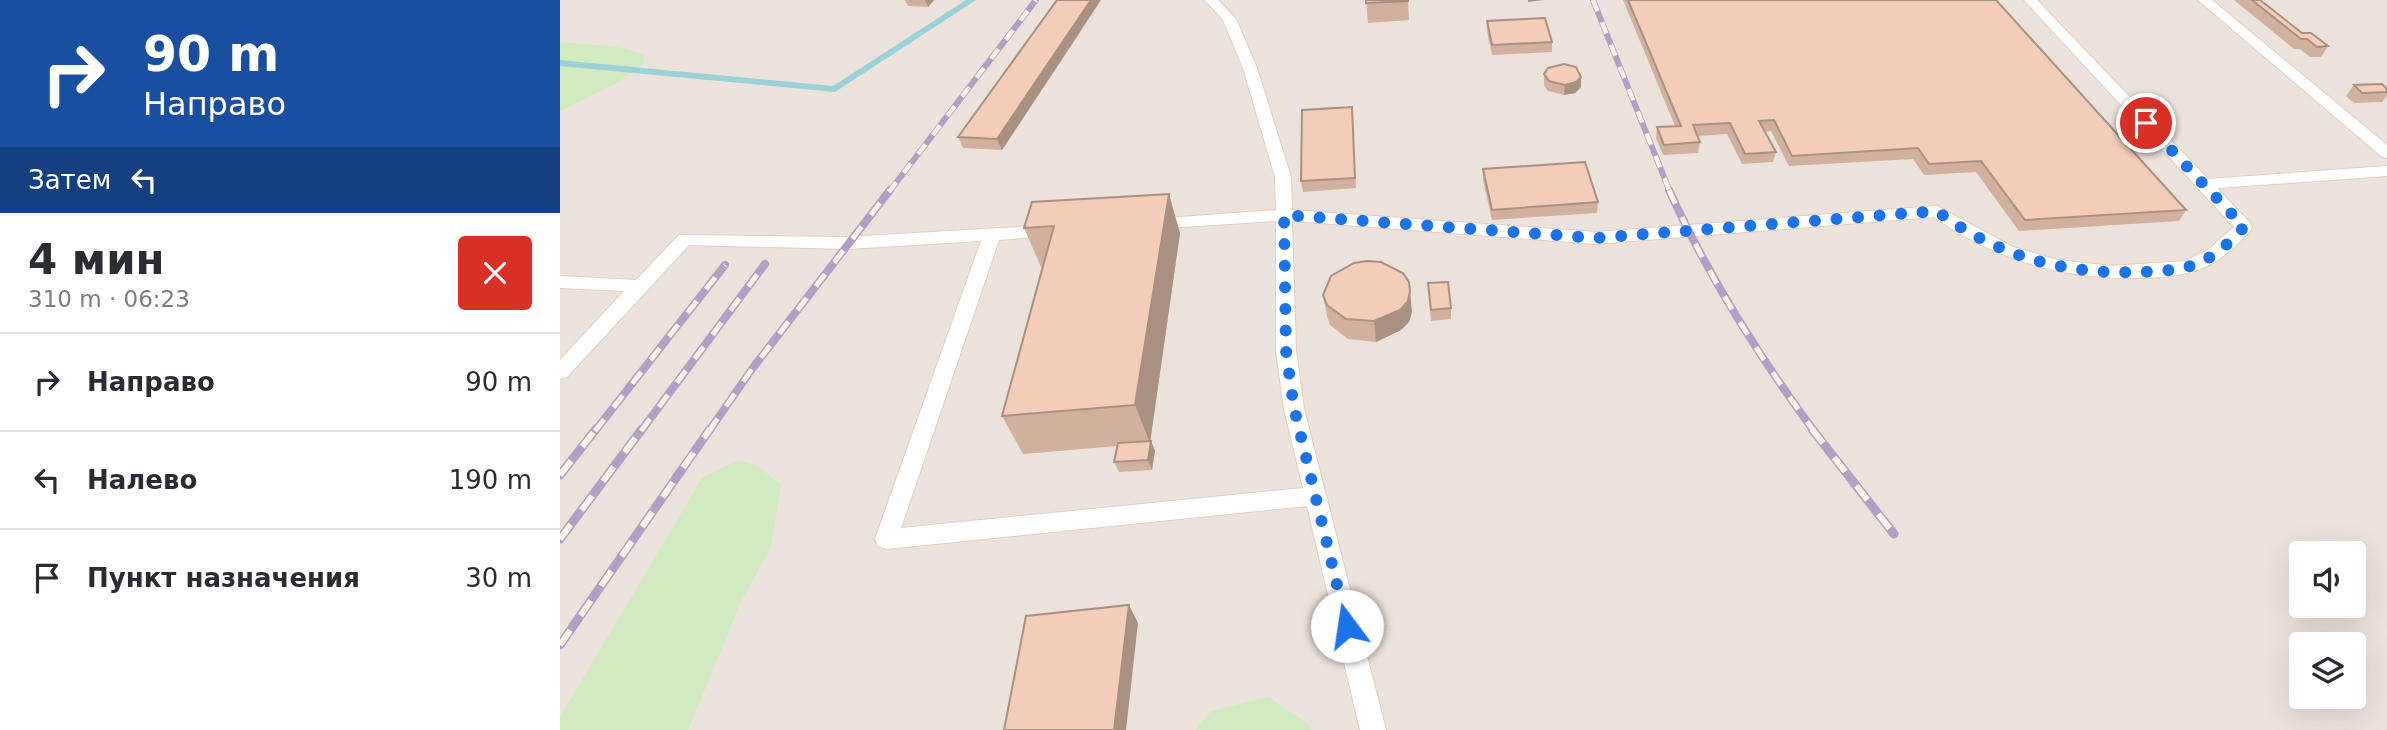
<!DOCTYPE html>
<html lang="ru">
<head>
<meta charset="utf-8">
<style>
	:root { --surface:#fff; --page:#f7f7f7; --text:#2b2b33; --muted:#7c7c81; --line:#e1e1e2 }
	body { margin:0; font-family:"DejaVu Sans",sans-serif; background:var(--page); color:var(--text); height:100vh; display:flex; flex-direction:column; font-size:26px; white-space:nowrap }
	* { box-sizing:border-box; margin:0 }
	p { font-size:23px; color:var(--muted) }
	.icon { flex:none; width:38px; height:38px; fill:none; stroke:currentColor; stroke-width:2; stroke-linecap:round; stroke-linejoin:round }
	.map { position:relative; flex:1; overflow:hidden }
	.side { display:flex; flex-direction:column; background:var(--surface); width:560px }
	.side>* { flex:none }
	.hud { background:#1a4fa0; color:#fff; overflow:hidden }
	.fabs { position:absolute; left:1729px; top:541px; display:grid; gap:14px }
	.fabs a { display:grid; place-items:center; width:77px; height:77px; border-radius:7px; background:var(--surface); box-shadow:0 7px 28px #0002; font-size:35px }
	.pin { position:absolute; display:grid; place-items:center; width:60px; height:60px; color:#fff; margin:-30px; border:4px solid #fff; border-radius:50%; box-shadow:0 2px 7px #0007 }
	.me { position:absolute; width:77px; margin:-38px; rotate:346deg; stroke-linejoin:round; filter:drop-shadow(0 0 5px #0008) }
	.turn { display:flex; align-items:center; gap:24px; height:147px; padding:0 28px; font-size:32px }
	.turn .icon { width:91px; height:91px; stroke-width:2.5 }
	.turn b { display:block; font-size:49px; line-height:60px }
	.then { display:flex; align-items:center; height:66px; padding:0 28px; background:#0003; gap:14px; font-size:26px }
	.round { display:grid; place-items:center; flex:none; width:74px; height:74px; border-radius:7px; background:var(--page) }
	.overview { display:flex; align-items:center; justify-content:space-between; height:119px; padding:0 28px }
	h1 { font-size:42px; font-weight:800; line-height:52px }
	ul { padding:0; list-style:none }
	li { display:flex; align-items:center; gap:21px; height:98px; padding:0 28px; border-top:2px solid var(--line) }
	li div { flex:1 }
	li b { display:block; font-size:26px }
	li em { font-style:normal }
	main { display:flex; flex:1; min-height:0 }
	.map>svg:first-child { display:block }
	.industrial { fill:#ebe2dc; fill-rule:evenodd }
	.green { fill:#d2eabf }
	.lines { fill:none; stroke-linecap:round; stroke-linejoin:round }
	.stream { fill:#9bd1d8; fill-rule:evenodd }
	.service-casing { stroke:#e3cebf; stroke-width:2 }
	.service { fill:#fff; fill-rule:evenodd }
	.rail-far2-casing { stroke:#b29fc5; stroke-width:6 }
	.rail-far1-casing { stroke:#b29fc5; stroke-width:8 }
	.rail-casing { stroke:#b29fc5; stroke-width:9 }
	.rail-far2 { stroke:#fff5e7; stroke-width:4.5; stroke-dasharray:12; stroke-linecap:butt }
	.rail-far1 { stroke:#fff5e7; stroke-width:5; stroke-dasharray:15; stroke-linecap:butt }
	.rail { stroke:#fff5e7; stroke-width:6; stroke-dasharray:18; stroke-linecap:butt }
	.wall { fill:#d1b09d }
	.shaded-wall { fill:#aa9080 }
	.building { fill:#f3cdb7; stroke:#aa9080; stroke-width:2 }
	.route { stroke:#1a73e8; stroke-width:12; stroke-dasharray:0 21.6 }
</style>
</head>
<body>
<main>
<section class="side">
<div class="hud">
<div class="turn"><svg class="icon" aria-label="right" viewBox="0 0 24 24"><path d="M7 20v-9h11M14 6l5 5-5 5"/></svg><div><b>90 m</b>Направо</div></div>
<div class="then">Затем<svg class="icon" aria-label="left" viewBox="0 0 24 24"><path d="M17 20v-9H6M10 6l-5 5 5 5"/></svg></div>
</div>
<div class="overview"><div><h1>4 мин</h1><p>310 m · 06:23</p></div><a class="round" style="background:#d93025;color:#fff"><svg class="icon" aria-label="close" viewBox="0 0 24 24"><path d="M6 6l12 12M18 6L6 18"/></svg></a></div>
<ul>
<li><svg class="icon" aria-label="right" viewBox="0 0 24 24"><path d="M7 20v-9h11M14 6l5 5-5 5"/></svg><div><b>Направо</b></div><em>90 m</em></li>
<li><svg class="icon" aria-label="left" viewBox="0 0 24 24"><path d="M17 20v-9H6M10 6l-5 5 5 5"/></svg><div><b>Налево</b></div><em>190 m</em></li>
<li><svg class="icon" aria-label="arrive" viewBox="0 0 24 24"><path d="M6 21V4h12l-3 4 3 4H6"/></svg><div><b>Пункт назначения</b></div><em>30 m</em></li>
</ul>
</section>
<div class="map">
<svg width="1827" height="730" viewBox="0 0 1827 730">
	<rect width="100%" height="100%" fill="#fdf1e0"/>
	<path class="industrial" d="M 0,0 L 1827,0 L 1827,730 L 0,730 ZM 1741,553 L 1794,553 L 1794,606 L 1741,606 ZM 1741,644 L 1794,644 L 1794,696 L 1741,696 Z"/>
	<g class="green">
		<polygon points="0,42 57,47 83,54 84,64 57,83 0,111"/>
		<polygon points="178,460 199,467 221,485 211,547 181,602 128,730 0,730 0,717 142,478"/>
		<polygon points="708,697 747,723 752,730 635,730 651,711"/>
	</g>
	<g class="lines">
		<polygon class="stream" points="406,0 416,0 275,92 0,66 0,60 273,86"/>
		<g class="service-casing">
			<g id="service">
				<path d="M 645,0 L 658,0 L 676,19 L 697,68 L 731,177 L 732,210 L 1036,232 L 1377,206 L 1453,247 L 1498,260 L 1551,266 L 1625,261 L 1648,250 L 1674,227 L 1464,0 L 1477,0 L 1648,179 L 1827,166 L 1827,176 L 1657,188 L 1690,223 L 1692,227 L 1690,231 C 1678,244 1665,257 1649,265 C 1627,276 1600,278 1575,278 C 1501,279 1434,259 1374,217 L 1036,244 L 732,221 L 736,351 L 744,409 L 826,730 L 800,730 L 747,506 L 326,549 L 318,546 L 315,539 L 421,241 L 287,249 L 129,245 L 7,377 L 0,379 L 0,360 L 64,291 L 0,288 L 0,276 L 76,280 L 119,235 L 287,237 L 492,225 L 500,231 L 498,235 L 439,240 L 341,528 L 743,488 L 724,409 L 716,351 L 716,221 L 592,229 L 584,224 L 592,219 L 716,210 L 715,177 L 683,68 L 663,20 Z"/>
				<polygon points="1638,0 1652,0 1827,145 1827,158 1821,156"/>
			</g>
		</g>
		<use href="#service" class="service"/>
		<g class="rail-far2-casing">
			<g id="rail-far2">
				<polyline points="1033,0 1110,192"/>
				<polyline points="329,192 476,0"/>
			</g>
		</g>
		<g class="rail-far1-casing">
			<g id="rail-far1">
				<path d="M 1109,190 C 1148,276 1198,355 1254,431"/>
				<polyline points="35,431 165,265"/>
				<polyline points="81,431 205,264"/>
				<polyline points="149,431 192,369 330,190"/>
			</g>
		</g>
		<g class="rail-casing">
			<g id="rail">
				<polyline points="1252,429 1334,534"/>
				<polyline points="0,475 36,429"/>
				<polyline points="0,539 82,429"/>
				<polyline points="0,645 150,429"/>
			</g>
		</g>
		<use href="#rail-far2" class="rail-far2"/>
		<use href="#rail-far1" class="rail-far1"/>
		<use href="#rail" class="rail"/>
	</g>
	<g class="wall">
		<polygon points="345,0 374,0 368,7 348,6"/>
		<polygon points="497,0 541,0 442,150 403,148 398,137"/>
		<polygon points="806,0 848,0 849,20 808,23"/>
		<polygon points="1063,0 1436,0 1626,210 1619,221 1459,231 1416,172 1364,175 1353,159 1229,166 1211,131 1205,132 1216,152 1213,162 1182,164 1167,134 1137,136 1140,142 1138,153 1103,155 1096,138 1097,127 1115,126"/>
		<polygon points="1674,0 1700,0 1742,33 1768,46 1761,57 1750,57 1740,49 1734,49"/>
		<polygon points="927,21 992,42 992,52 932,55 927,31"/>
		<polygon points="984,74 1021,87 1015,93 1004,95 988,91 984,85"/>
		<polygon points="1794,85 1827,89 1827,96 1822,102 1794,103 1786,96"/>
		<polygon points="792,107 796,188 743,192 741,181"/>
		<polygon points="923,169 1038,202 1037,213 932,220 923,180"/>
		<polygon points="472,202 620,233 590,441 591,441 595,451 592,470 559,472 554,462 557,446 463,454 442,416 483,267 481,267 464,228"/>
		<polygon points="868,283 891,308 891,319 871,321"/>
		<polygon points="763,295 852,312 849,322 841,330 816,342 788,339 770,325 767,316"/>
	</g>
	<g class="shaded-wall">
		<polygon points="365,0 374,0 368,7"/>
		<polygon points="531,0 541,0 442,150 437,139"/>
		<polygon points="968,0 984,0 968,2"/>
		<polygon points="1021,77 1021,87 1015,93 1004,95 1005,85"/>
		<polygon points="609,194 620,233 590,443 575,405"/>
		<polygon points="850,291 852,312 849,322 841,330 816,342 814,321"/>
		<polygon points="591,441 595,451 592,470 588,460"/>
		<polygon points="569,605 578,623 566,730 554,730"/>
	</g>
	<g class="building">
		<polygon points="497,0 531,0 437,139 398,137"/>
		<polygon points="806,0 848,0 848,1 806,3"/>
		<polygon points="1068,0 1436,0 1626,210 1465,220 1421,161 1369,164 1358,148 1232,156 1214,120 1199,121 1216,152 1185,154 1170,123 1133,125 1140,142 1104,145 1097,127 1121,126"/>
		<polygon points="1692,0 1700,0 1742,33 1751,33 1768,46 1757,47 1747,39 1741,39"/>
		<polygon points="985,18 992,42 932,45 927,21"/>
		<polygon points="1004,64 1016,67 1021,77 1016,82 1005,85 989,81 984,74 988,68"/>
		<polygon points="1822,84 1827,89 1827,92 1802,93 1794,85"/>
		<polygon points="792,107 795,178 741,181 742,110"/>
		<polygon points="1025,162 1038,202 932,210 923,169"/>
		<polygon points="609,194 575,405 442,416 494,226 464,228 472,202"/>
		<polygon points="807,261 821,262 843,273 849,282 850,291 848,301 840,310 814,321 786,319 767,305 763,295 771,276 794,263"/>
		<polygon points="888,282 891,308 871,310 868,283"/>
		<polygon points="591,441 588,460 554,462 558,443"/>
		<polygon points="569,605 554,730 444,730 466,616"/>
	</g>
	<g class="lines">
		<path class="route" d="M 787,626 L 734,408 L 726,351 L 724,215 L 1036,238 L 1377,211 C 1436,256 1506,275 1579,272 C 1601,271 1623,271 1643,261 C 1659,253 1672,240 1684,227 L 1586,123"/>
	</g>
</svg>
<div class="fabs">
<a><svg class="icon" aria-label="sound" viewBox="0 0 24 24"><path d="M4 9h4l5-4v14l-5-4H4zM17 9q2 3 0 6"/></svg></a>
<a><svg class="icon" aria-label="layers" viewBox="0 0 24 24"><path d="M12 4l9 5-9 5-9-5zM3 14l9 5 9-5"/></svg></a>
</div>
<div class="pin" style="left:1586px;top:123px;background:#d93025"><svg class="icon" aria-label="arrive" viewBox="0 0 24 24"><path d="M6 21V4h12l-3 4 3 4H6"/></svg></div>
<svg class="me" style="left:787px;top:626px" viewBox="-20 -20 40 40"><circle r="19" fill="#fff"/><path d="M0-13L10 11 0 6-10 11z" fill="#1a73e8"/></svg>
</div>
</main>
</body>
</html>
